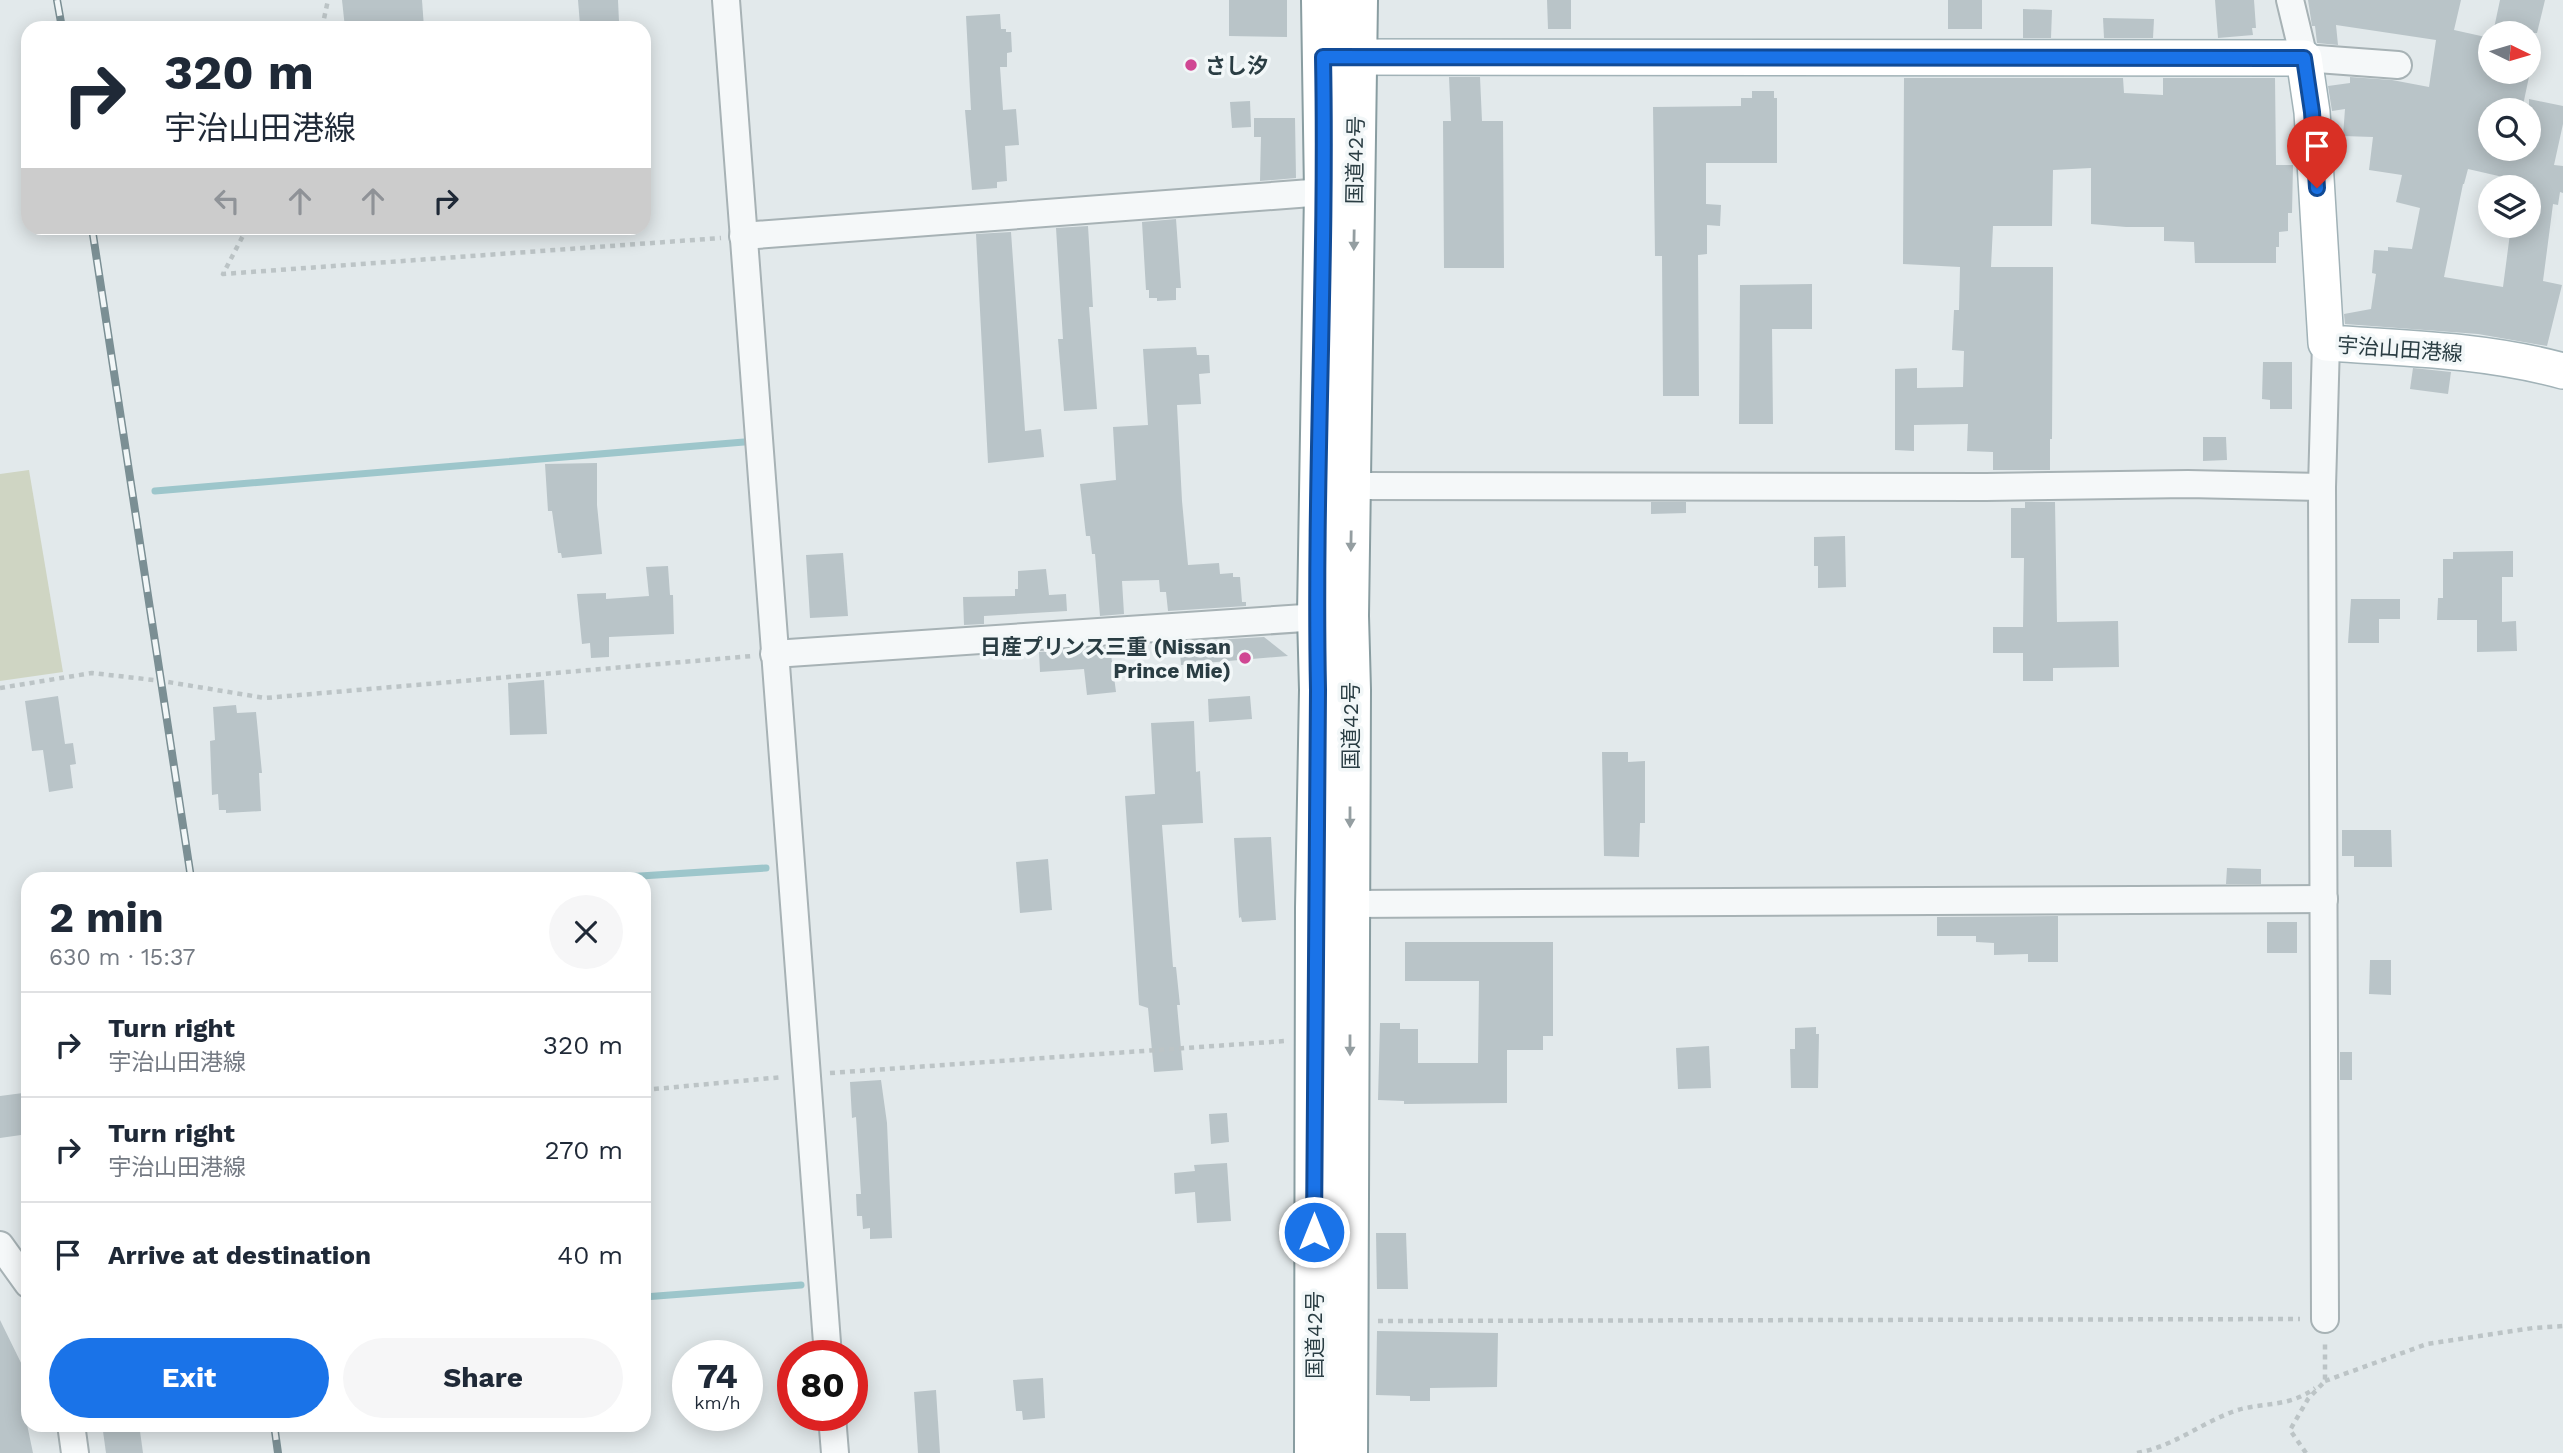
<!DOCTYPE html>
<html lang="en">
<head>
<meta charset="utf-8">
<style>
	:root { --surface:#fff; --page:#f6f6f7; --text:#1f2937; --muted:#747a83; --line:#e0e1e3; --accent:#1a73e8 }
	body { margin:0; font-family:"Work Sans","Noto Sans JP",sans-serif; background:var(--page); color:var(--text); height:100vh; display:flex; flex-direction:column; font-size:26px; white-space:nowrap }
	* { box-sizing:border-box; margin:0 }
	p { font-size:23px; color:var(--muted) }
	.icon { flex:none; width:38px; height:38px; fill:none; stroke:currentColor; stroke-width:2; stroke-linecap:round; stroke-linejoin:round }
	.map { position:relative; flex:1; overflow:hidden }
	.drawer { position:absolute; left:21px; top:872px; width:630px; height:560px; display:flex; flex-direction:column; background:var(--surface); border-radius:21px; box-shadow:0 4px 18px #0003 }
	.drawer>* { flex:none }
	.guide { position:absolute; left:21px; top:21px; width:630px; height:214px; border-radius:21px; box-shadow:0 4px 18px #0003; background:#fff; color:var(--text); overflow:hidden }
	.needle { width:46px; rotate:95deg }
	.fabs { position:absolute; left:2478px; top:21px; display:grid; gap:14px }
	.fabs a { display:grid; place-items:center; width:63px; height:63px; border-radius:50%; background:var(--surface); box-shadow:0 4px 18px #0003; font-size:35px }
	.speed { position:absolute; left:672px; top:1340px; display:flex; gap:14px; font-size:35px; font-weight:700; text-align:center }
	.speed>* { display:grid; place-content:center; width:91px; height:91px; border-radius:50%; background:var(--surface); box-shadow:0 4px 18px #0003; line-height:1 }
	.speed small { font-size:18px; font-weight:400 }
	.speed .limit { border:10px solid #d22; background:#fff; color:#111 }
	.pin { position:absolute; display:grid; place-items:center; width:60px; height:60px; color:#fff; margin:-72px -30px; border-radius:50% 50% 50% 0; rotate:-45deg; box-shadow:0 0 7px #0007 }
	.pin .icon { rotate:45deg }
	.me { position:absolute; width:77px; margin:-38px; rotate:0deg; stroke-linejoin:round; filter:drop-shadow(0 0 5px #0008) }
	.turn { display:flex; align-items:center; gap:24px; height:147px; padding:0 28px; font-size:32px }
	.turn .icon { width:91px; height:91px; stroke-width:2.5 }
	.turn b { display:block; font-size:49px; line-height:60px }
	.lanes { display:flex; align-items:center; height:66px; padding:0 28px; background:#0003; justify-content:center; gap:35px; direction:ltr }
	.lanes .off { opacity:.35 }
	.round { display:grid; place-items:center; flex:none; width:74px; height:74px; border-radius:37px; background:var(--page) }
	.headline { display:flex; align-items:center; justify-content:space-between; height:119px; padding:0 28px }
	h1 { font-size:42px; font-weight:700; line-height:52px }
	.action { display:flex; gap:14px; margin-top:auto; padding:14px 28px }
	.action a { flex:1; height:80px; border-radius:42px; background:var(--accent); color:#fff; font-size:28px; font-weight:700; line-height:80px; text-align:center }
	.action a+a { background:var(--page); color:var(--text) }
	ul { padding:0; list-style:none }
	li { display:flex; align-items:center; gap:21px; height:105px; padding:0 28px; border-top:2px solid var(--line) }
	li div { flex:1 }
	li b { display:block; font-size:26px }
	li em { font-style:normal }
	.map>svg:first-child { display:block }
	.green { fill:#cfd5c3 }
	.lines { fill:none; stroke-linecap:round; stroke-linejoin:round }
	.stream { stroke:#9dc6cb; stroke-width:7 }
	.building { fill:#b9c4c8; fill-rule:evenodd }
	.minor-casing { stroke:#a7b2b5; stroke-width:30 }
	.major-casing { stroke:#a1b2b7; stroke-width:38 }
	.highway-casing { stroke:#899da1; stroke-width:42 }
	.path { stroke:#bcc4c6; stroke-width:4.5; stroke-dasharray:5 5; stroke-linecap:butt }
	.minor { stroke:#f5f8f9; stroke-width:26 }
	.major { stroke:#fff; stroke-width:35 }
	.highway { stroke:#fff; stroke-width:38 }
	.rail-casing { stroke:#7b8f94; stroke-width:8 }
	.rail { stroke:#f2f7f8; stroke-width:5; stroke-dasharray:16; stroke-linecap:butt }
	.oneway { fill:#949ea1 }
	.route-casing { stroke:#114b97; stroke-width:18 }
	.route { stroke:#1a73e8; stroke-width:12 }
	.poi-dot { fill:#d04793; stroke:#f2f7f8; stroke-width:2.5 }
	.labels { text-anchor:middle; dominant-baseline:central; stroke-width:7; stroke-linejoin:round; paint-order:stroke }
	.poi-label { font-size:21px; font-weight:bold; fill:#2a3d43; stroke:#f2f7f8; text-anchor:start }
	.street-label { font-size:21px; fill:#2a3d43; stroke:#f2f7f8 }
</style>
</head>
<body>
<div class="map">
<svg width="2563" height="1453" viewBox="0 0 2563 1453">
	<rect width="100%" height="100%" fill="#e2e9eb"/>
	<polygon class="green" points="29,470 63,672 0,681 0,474"/>
	<g class="lines">
		<g class="stream">
			<polyline points="155,491 744,442"/>
			<polyline points="609,878 766,868"/>
			<polyline points="644,1297 801,1285"/>
		</g>
	</g>
	<g class="building">
		<polygon points="342,0 422,0 424,28 345,28"/>
		<polygon points="578,0 618,0 619,22 580,25"/>
		<polygon points="1229,0 1287,0 1287,37 1229,36"/>
		<polygon points="1547,0 1571,0 1571,29 1548,29"/>
		<rect x="1948" y="0" width="34" height="29"/>
		<polygon points="2215,0 2254,0 2256,28 2252,28 2253,35 2218,38"/>
		<path d="M 2308,0 L 2461,0 L 2454,30 L 2490,38 L 2490,72 L 2530,72 L 2522,110 L 2490,110 L 2490,149 L 2529,149 L 2529,99 L 2563,106 L 2563,124 L 2554,165 L 2563,166 L 2563,193 L 2560,192 L 2558,205 L 2553,204 L 2543,281 L 2562,285 L 2547,346 L 2478,334 L 2345,324 L 2344,314 L 2371,309 L 2376,274 L 2372,273 L 2374,250 L 2388,251 L 2388,247 L 2412,249 L 2420,208 L 2396,202 L 2402,175 L 2369,170 L 2373,137 L 2343,136 L 2345,109 L 2332,111 L 2328,86 L 2350,83 L 2350,77 L 2392,80 L 2429,87 L 2436,40 L 2336,25 L 2338,45 L 2317,43 L 2315,26 L 2312,26 ZM 2468,169 L 2529,183 L 2529,226 L 2511,226 L 2503,287 L 2444,277 L 2463,184 L 2464,184 Z"/>
		<polygon points="2500,0 2545,0 2537,33 2493,33"/>
		<polygon points="2023,9 2052,10 2051,38 2023,38"/>
		<polygon points="1000,14 1001,29 1006,29 1006,32 1011,32 1012,52 1007,53 1007,67 1000,67 1003,110 1016,109 1019,145 1005,146 1007,181 997,182 997,188 972,190 965,110 971,110 966,16"/>
		<polygon points="2103,18 2154,19 2153,38 2104,38"/>
		<polygon points="1449,77 1480,77 1482,121 1503,121 1504,268 1444,268 1443,121 1451,121"/>
		<polygon points="1904,78 2123,78 2124,93 2163,95 2163,78 2275,78 2276,165 2293,165 2292,213 2288,213 2288,231 2279,232 2279,247 2276,247 2276,263 2195,263 2194,242 2164,241 2164,227 2126,227 2091,224 2091,168 2053,170 2052,226 1993,226 1991,267 2053,267 2052,439 2050,439 2050,470 1993,470 1993,452 1967,451 1968,424 1914,425 1914,451 1895,450 1895,369 1917,368 1917,388 1963,387 1964,351 1952,350 1954,310 1959,310 1960,267 1903,264"/>
		<polygon points="1752,91 1774,91 1774,98 1777,98 1777,163 1706,163 1706,204 1721,205 1720,226 1707,225 1707,254 1698,255 1699,396 1663,396 1662,256 1655,256 1653,107 1741,106 1741,98 1752,98"/>
		<polygon points="1250,101 1251,127 1232,128 1230,102"/>
		<polygon points="1254,118 1295,118 1296,178 1260,181 1261,137 1254,137"/>
		<polygon points="1176,219 1181,288 1176,288 1176,300 1157,301 1157,298 1149,298 1149,290 1146,290 1142,222"/>
		<polygon points="1088,226 1093,307 1089,307 1097,409 1064,411 1058,339 1063,339 1056,228"/>
		<polygon points="1011,232 1025,431 1041,429 1044,457 988,463 976,234"/>
		<polygon points="1812,284 1812,329 1772,329 1773,424 1739,424 1740,285"/>
		<polygon points="1196,347 1197,355 1209,355 1210,373 1199,374 1201,404 1177,405 1182,501 1188,565 1219,563 1220,574 1233,573 1233,577 1240,577 1242,602 1246,602 1246,606 1168,611 1166,592 1160,592 1159,580 1122,581 1124,614 1100,616 1095,554 1092,554 1090,536 1086,536 1080,484 1116,480 1113,427 1148,425 1143,349"/>
		<polygon points="2263,362 2292,362 2292,409 2270,409 2270,400 2262,399"/>
		<polygon points="2413,368 2451,372 2448,394 2410,389"/>
		<polygon points="2203,437 2226,437 2227,460 2203,461"/>
		<polygon points="597,463 597,505 602,554 562,558 561,553 558,553 552,511 548,511 545,464"/>
		<polygon points="1651,502 1686,502 1686,513 1651,514"/>
		<polygon points="2025,502 2055,502 2057,622 2118,621 2119,667 2053,668 2053,681 2023,681 2023,653 1993,653 1993,627 2023,627 2024,558 2011,558 2011,508 2025,508"/>
		<polygon points="1845,536 1846,587 1818,588 1818,566 1814,566 1814,537"/>
		<polygon points="2513,551 2513,577 2502,577 2502,622 2516,621 2517,651 2477,652 2477,620 2437,620 2438,598 2443,598 2443,559 2453,559 2453,552"/>
		<polygon points="843,553 848,616 810,618 806,555"/>
		<polygon points="668,566 670,595 673,595 674,634 609,637 609,657 591,658 590,643 582,644 577,594 606,593 606,599 649,596 646,567"/>
		<polygon points="1046,569 1049,595 1066,594 1067,611 984,616 984,624 964,625 963,597 1015,596 1015,589 1018,589 1018,571"/>
		<polygon points="2351,599 2400,599 2400,619 2379,619 2379,643 2348,643"/>
		<polygon points="1264,637 1288,656 1181,665 1179,642"/>
		<polygon points="1110,647 1116,692 1087,695 1084,669 1040,672 1039,652"/>
		<polygon points="544,680 547,734 510,735 508,683"/>
		<polygon points="58,696 65,744 73,743 76,764 70,765 73,788 49,792 43,750 32,751 25,701"/>
		<polygon points="1250,696 1252,719 1209,722 1208,699"/>
		<polygon points="236,705 237,713 256,712 262,773 259,773 261,811 226,813 226,810 219,810 218,794 212,795 210,741 215,740 213,707"/>
		<polygon points="1194,721 1196,772 1200,771 1203,823 1162,825 1173,967 1176,967 1180,1005 1177,1005 1183,1070 1154,1072 1148,1008 1139,1005 1125,796 1155,794 1151,723"/>
		<polygon points="1602,752 1628,752 1628,762 1645,761 1645,823 1640,823 1639,857 1604,856"/>
		<polygon points="2342,830 2391,830 2392,867 2354,867 2354,856 2342,856"/>
		<polygon points="1271,837 1276,920 1242,922 1241,917 1239,918 1234,838"/>
		<polygon points="1048,859 1052,910 1020,913 1016,862"/>
		<polygon points="2227,868 2261,869 2261,884 2226,884"/>
		<polygon points="2058,916 2058,962 2028,962 2028,954 1994,955 1994,943 1976,942 1976,936 1937,936 1937,917"/>
		<rect x="2267" y="922" width="30" height="31"/>
		<polygon points="1405,942 1553,942 1553,1036 1543,1036 1543,1050 1507,1050 1507,1103 1404,1104 1404,1101 1378,1100 1380,1023 1400,1023 1400,1029 1418,1029 1418,1063 1478,1063 1479,981 1405,981"/>
		<polygon points="2370,960 2391,960 2391,995 2369,994"/>
		<polygon points="1816,1027 1816,1034 1819,1034 1818,1088 1791,1088 1790,1049 1795,1049 1795,1028"/>
		<polygon points="1709,1046 1711,1088 1678,1089 1676,1048"/>
		<rect x="2340" y="1052" width="12" height="28"/>
		<polygon points="881,1080 887,1123 892,1238 870,1239 870,1228 863,1229 862,1216 857,1216 856,1194 861,1194 856,1117 852,1118 850,1082"/>
		<polygon points="23,1093 28,1134 0,1138 0,1096"/>
		<polygon points="1227,1113 1229,1142 1211,1144 1209,1114"/>
		<polygon points="1227,1163 1231,1221 1197,1223 1195,1192 1175,1194 1174,1173 1195,1171 1194,1165"/>
		<polygon points="1376,1233 1406,1233 1408,1289 1377,1289"/>
		<polygon points="0,1320 26,1373 28,1409 24,1410 33,1453 0,1453"/>
		<polygon points="1377,1331 1498,1333 1497,1387 1430,1388 1430,1401 1410,1401 1410,1396 1376,1395"/>
		<polygon points="1043,1378 1045,1418 1023,1420 1022,1411 1016,1411 1013,1380"/>
		<polygon points="936,1390 940,1453 918,1453 914,1392"/>
		<polygon points="102,1424 139,1424 143,1453 106,1453"/>
	</g>
	<g class="lines">
		<g class="minor-casing">
			<g id="minor">
				<polyline points="726,0 828,1356"/>
				<polyline points="2290,0 2304,58 2398,65"/>
				<polyline points="743,236 1324,192"/>
				<polyline points="1352,486 1986,487 2188,484 2322,487"/>
				<polyline points="774,654 1334,616"/>
				<polyline points="1350,904 2324,899"/>
				<polyline points="0,1245 28,1284"/>
				<polyline points="2325,1319 2322,487 2326,343"/>
				<polyline points="832,1416 835,1453"/>
				<polyline points="71,1424 75,1453"/>
			</g>
		</g>
		<g class="major-casing">
			<path id="major" d="M 1331,57 L 2304,58 L 2312,112 L 2326,343 C 2406,348 2486,350 2563,371"/>
		</g>
		<g class="highway-casing">
			<g id="highway">
				<polyline points="1314,1453 1315,908 1319,690 1317,615 1324,192 1321,0"/>
				<polyline points="1348,1453 1351,690 1349,616 1358,0"/>
			</g>
		</g>
		<g class="path">
			<polyline points="322,28 328,0"/>
			<polyline points="247,228 223,274 721,238"/>
			<polyline points="0,688 92,673 162,681 265,698 752,656"/>
			<polyline points="830,1073 1285,1041"/>
			<polyline points="644,1090 783,1077"/>
			<polyline points="1378,1321 2300,1319"/>
			<polyline points="2325,1381 2427,1344 2533,1328 2563,1326"/>
			<path d="M 2137,1453 C 2174,1446 2198,1425 2232,1412 C 2261,1401 2287,1409 2315,1388"/>
			<polyline points="2306,1453 2290,1430 2308,1399 2325,1381 2325,1342"/>
		</g>
		<use href="#minor" class="minor"/>
		<use href="#major" class="major"/>
		<use href="#highway" class="highway"/>
		<g class="rail-casing">
			<g id="rail">
				<polyline points="57,0 62,28"/>
				<polyline points="92,228 191,878"/>
				<polyline points="274,1424 278,1453"/>
			</g>
		</g>
		<use href="#rail" class="rail"/>
	</g>
	<defs><path id="oneway-solid" d="M-6-.8H1V-3.2L6.5 0L1 3.2V.8H-6Z" transform="scale(1.75)"/></defs>
	<g class="oneway">
		<use href="#oneway-solid" transform="translate(1354 240) rotate(91)"/>
		<use href="#oneway-solid" transform="translate(1351 541) rotate(91)"/>
		<use href="#oneway-solid" transform="translate(1350 817) rotate(90)"/>
		<use href="#oneway-solid" transform="translate(1350 1045) rotate(90)"/>
	</g>
	<g class="lines">
		<g class="route-casing">
			<path id="route" d="M 1314,1232 L 1318,690 C 1314,479 1327,268 1323,57 L 2304,58 L 2312,112 L 2317,188"/>
		</g>
		<use href="#route" class="route"/>
	</g>
	<g class="poi-dot">
		<circle cx="1191" cy="65" r="7"/>
		<circle cx="1245" cy="658" r="7"/>
	</g>
	<g class="labels">
		<g class="poi-label">
			<text x="1205" y="65">さし汐</text>
			<text x="1231" y="646" text-anchor="end">日産プリンス三重 (Nissan<tspan x="1231" dy="24">Prince Mie)</tspan></text>
		</g>
		<g class="street-label">
			<text transform="translate(1355 160) rotate(-89)">国道42号</text>
			<text transform="translate(2400 349) rotate(4)">宇治山田港線</text>
			<text transform="translate(1350 726) rotate(-90)">国道42号</text>
			<text transform="translate(1314 1335) rotate(-90)">国道42号</text>
		</g>
	</g>
</svg>
<div class="fabs">
<a><svg class="needle" viewBox="-14 -14 28 28"><path d="M0-13l5 13h-10z" fill="#e53935"/><path d="M0 13l5-13h-10z" fill="#747a83"/></svg></a>
<a><svg class="icon" aria-label="search" viewBox="0 0 24 24"><circle cx="10" cy="10" r="6"/><path d="M15 15l6 6"/></svg></a>
<a><svg class="icon" aria-label="layers" viewBox="0 0 24 24"><path d="M12 4l9 5-9 5-9-5zM3 14l9 5 9-5"/></svg></a>
</div>
<div class="speed"><div>74<small>km/h</small></div><div class="limit">80</div></div>
<div class="pin" style="left:2317px;top:188px;background:#d93025"><svg class="icon" aria-label="arrive" viewBox="0 0 24 24"><path d="M6 21V4h12l-3 4 3 4H6"/></svg></div>
<svg class="me" style="left:1314px;top:1232px" viewBox="-20 -20 40 40"><circle r="17" fill="#1a73e8" stroke="#fff" stroke-width="3"/><path d="M0-11L8 9 0 5-8 9z" fill="#fff"/></svg>
<div class="guide">
<div class="turn"><svg class="icon" aria-label="right" viewBox="0 0 24 24"><path d="M7 20v-9h11M14 6l5 5-5 5"/></svg><div><b>320 m</b>宇治山田港線</div></div>
<div class="lanes"><svg class="icon off" aria-label="left" viewBox="0 0 24 24"><path d="M17 20v-9H6M10 6l-5 5 5 5"/></svg><svg class="icon off" aria-label="ahead" viewBox="0 0 24 24"><path d="M12 20V5M6 11l6-6 6 6"/></svg><svg class="icon off" aria-label="ahead" viewBox="0 0 24 24"><path d="M12 20V5M6 11l6-6 6 6"/></svg><svg class="icon" aria-label="right" viewBox="0 0 24 24"><path d="M7 20v-9h11M14 6l5 5-5 5"/></svg></div>
</div>
<section class="drawer">
<div class="headline"><div><h1>2 min</h1><p>630 m · 15:37</p></div><a class="round"><svg class="icon" aria-label="close" viewBox="0 0 24 24"><path d="M6 6l12 12M18 6L6 18"/></svg></a></div>
<ul>
<li><svg class="icon" aria-label="right" viewBox="0 0 24 24"><path d="M7 20v-9h11M14 6l5 5-5 5"/></svg><div><b>Turn right</b><p>宇治山田港線</p></div><em>320 m</em></li>
<li><svg class="icon" aria-label="right" viewBox="0 0 24 24"><path d="M7 20v-9h11M14 6l5 5-5 5"/></svg><div><b>Turn right</b><p>宇治山田港線</p></div><em>270 m</em></li>
<li><svg class="icon" aria-label="arrive" viewBox="0 0 24 24"><path d="M6 21V4h12l-3 4 3 4H6"/></svg><div><b>Arrive at destination</b></div><em>40 m</em></li>
</ul>
<div class="action"><a>Exit</a><a>Share</a></div>
</section>
</div>
</body>
</html>
